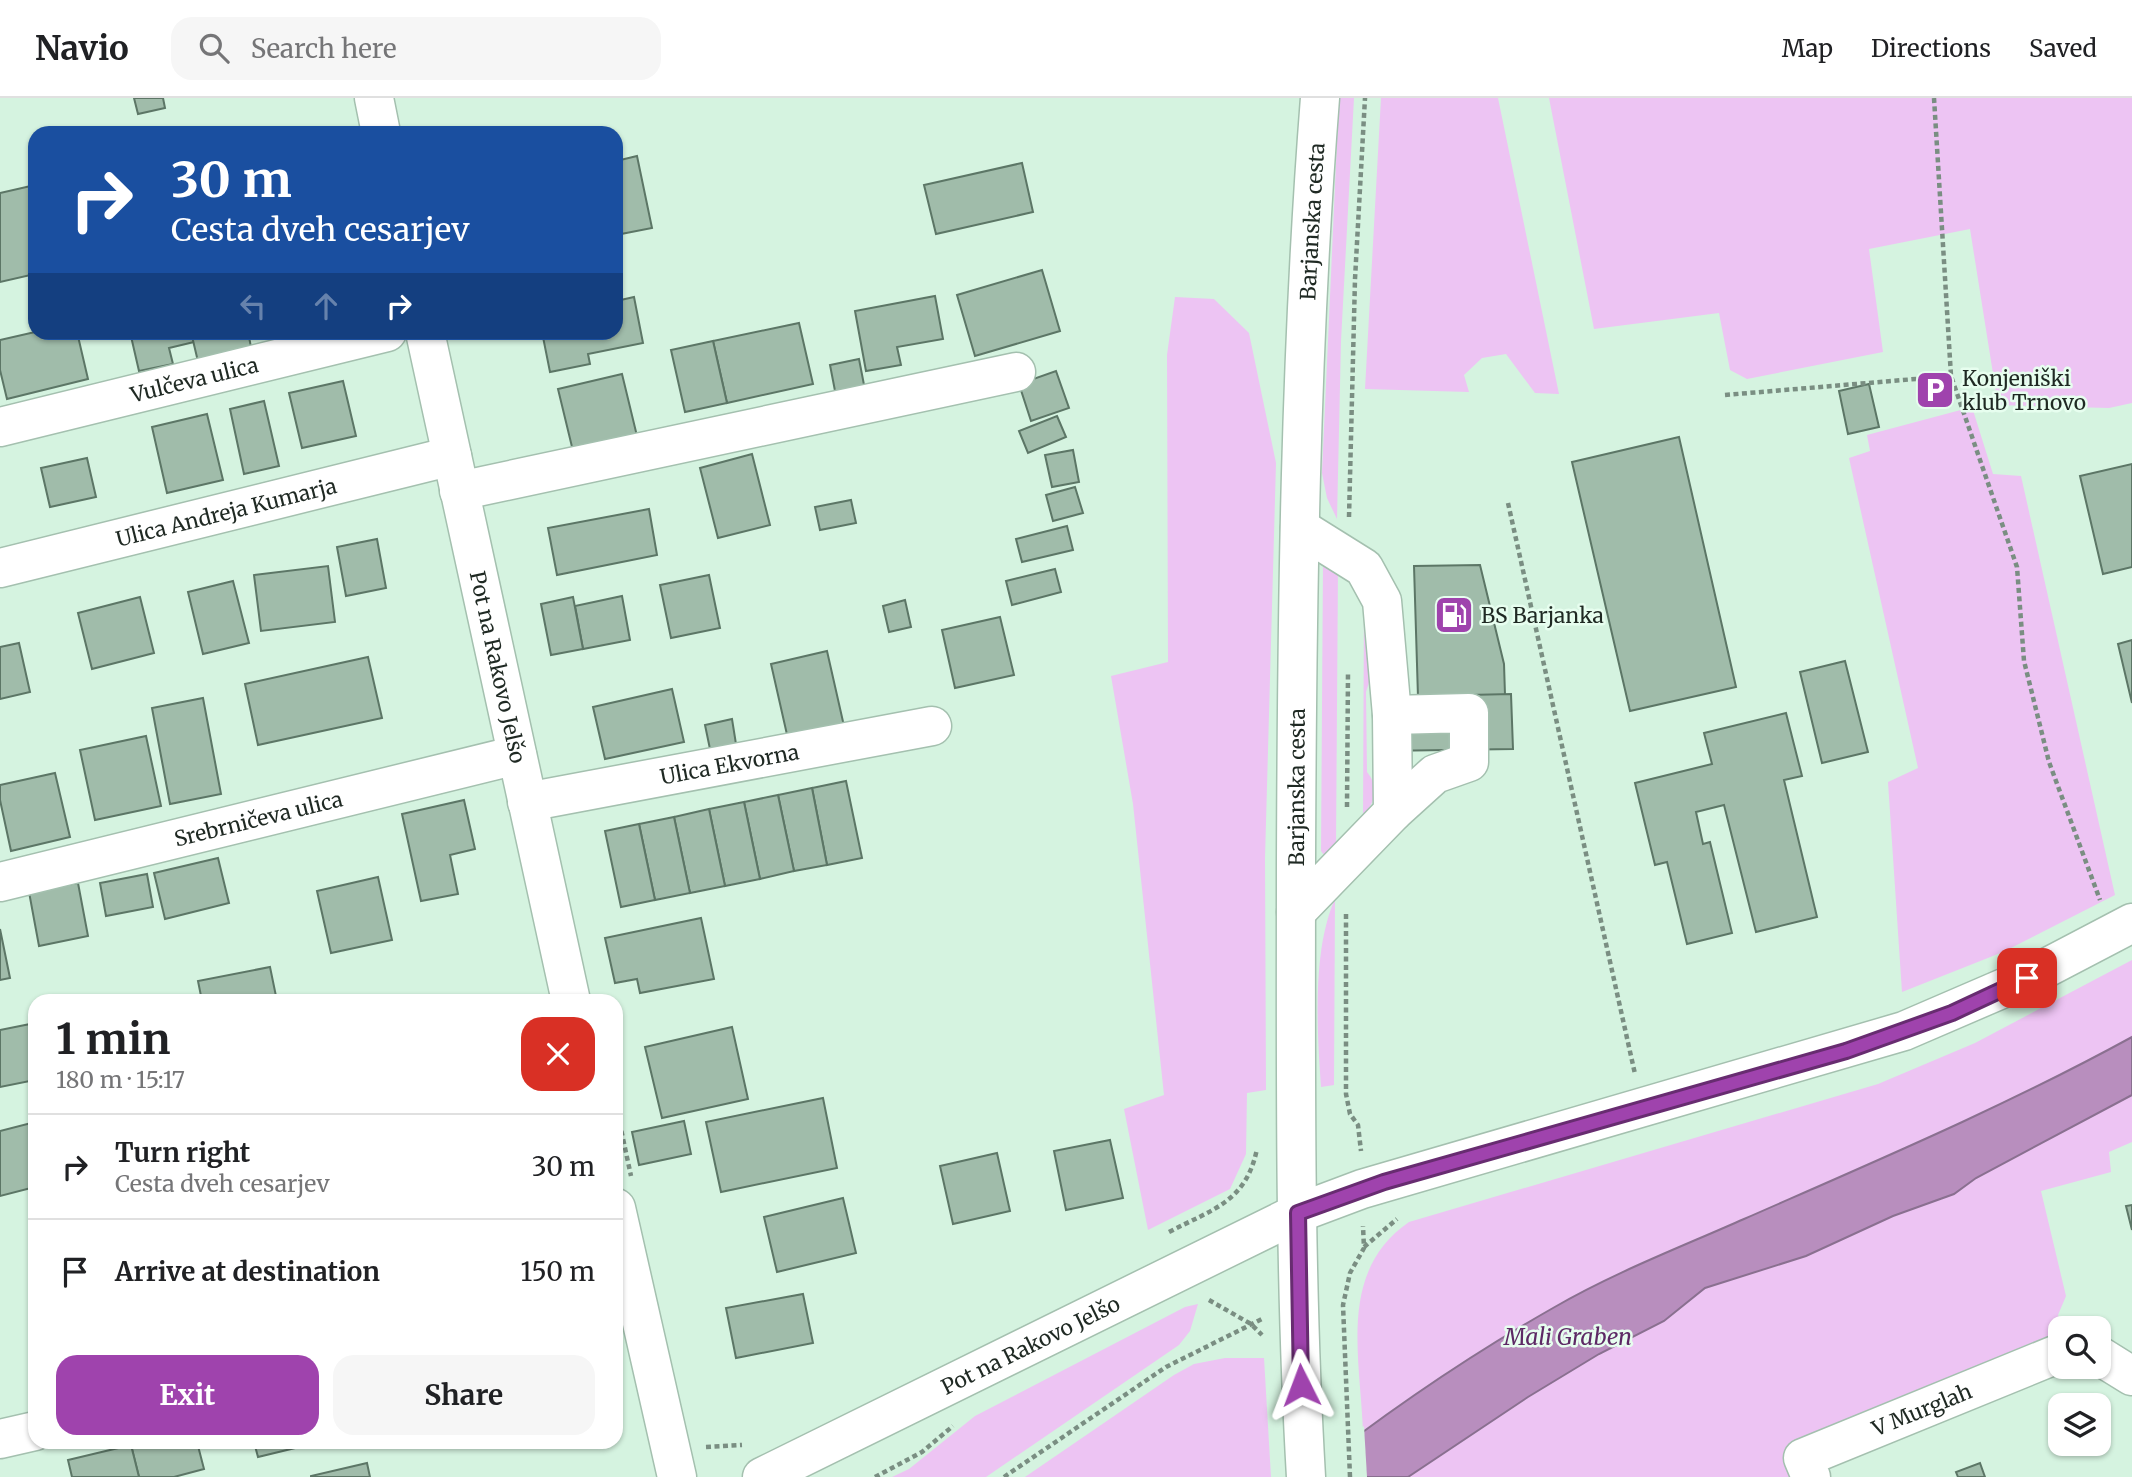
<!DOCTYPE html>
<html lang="en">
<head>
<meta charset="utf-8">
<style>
	:root { --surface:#fff; --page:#f6f6f6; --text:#202124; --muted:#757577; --line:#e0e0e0; --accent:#9f43ad }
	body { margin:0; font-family:Merriweather,serif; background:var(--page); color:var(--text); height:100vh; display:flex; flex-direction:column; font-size:26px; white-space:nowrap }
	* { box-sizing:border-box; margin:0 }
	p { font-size:23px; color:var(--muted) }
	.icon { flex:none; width:38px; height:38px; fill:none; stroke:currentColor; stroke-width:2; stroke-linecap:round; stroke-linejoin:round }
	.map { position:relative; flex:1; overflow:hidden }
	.details { position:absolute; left:28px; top:896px; width:595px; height:455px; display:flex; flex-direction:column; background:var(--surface); border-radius:21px; box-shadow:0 2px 5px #0004 }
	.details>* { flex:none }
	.top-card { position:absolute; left:28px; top:28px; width:595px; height:214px; border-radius:21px; box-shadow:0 2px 5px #0004; background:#1a4fa0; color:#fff; overflow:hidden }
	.fabs { position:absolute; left:2048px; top:1218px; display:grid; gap:14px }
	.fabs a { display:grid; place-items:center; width:63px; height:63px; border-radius:14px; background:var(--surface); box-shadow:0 2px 5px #0004; font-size:35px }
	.pin { position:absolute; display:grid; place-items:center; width:60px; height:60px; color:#fff; margin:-30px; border-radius:14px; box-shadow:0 4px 10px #0006 }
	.me { position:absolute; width:77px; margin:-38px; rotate:357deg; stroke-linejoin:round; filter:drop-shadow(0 0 5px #0008) }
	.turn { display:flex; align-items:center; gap:24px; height:147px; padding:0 28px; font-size:32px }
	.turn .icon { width:91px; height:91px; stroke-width:2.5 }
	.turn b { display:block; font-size:49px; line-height:60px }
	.lanes { display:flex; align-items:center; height:66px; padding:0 28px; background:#0003; justify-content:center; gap:35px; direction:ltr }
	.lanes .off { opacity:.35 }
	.round { display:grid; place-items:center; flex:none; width:74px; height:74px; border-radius:21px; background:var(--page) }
	.headline { display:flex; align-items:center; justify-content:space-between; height:119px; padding:0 28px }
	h1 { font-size:42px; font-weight:700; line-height:52px }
	.action { display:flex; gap:14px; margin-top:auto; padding:14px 28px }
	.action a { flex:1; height:80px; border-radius:21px; background:var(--accent); color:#fff; font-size:28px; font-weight:700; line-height:80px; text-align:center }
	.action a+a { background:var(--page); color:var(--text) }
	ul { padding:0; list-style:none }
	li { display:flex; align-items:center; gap:21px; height:105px; padding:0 28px; border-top:2px solid var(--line) }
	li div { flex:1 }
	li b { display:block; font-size:26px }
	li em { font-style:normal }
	header { display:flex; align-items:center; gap:42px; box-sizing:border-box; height:98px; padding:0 35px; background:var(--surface); border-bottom:2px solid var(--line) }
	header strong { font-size:33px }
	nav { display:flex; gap:38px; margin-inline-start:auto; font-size:24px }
	.search { width:490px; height:63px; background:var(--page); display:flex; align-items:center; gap:18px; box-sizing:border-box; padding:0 24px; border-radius:21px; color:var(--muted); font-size:26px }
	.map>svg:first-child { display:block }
	.green { fill:#edc4f3 }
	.water { fill:#b88ebe; stroke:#8a7090; stroke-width:2 }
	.pier { fill:#d5f3e0 }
	.building { fill:#a0bcaa; stroke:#5c7666; stroke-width:2 }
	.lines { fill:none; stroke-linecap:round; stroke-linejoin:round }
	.minor-casing { stroke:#a4c0af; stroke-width:41 }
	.major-casing { stroke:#a4c0af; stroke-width:41 }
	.path { stroke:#7a8e82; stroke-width:4.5; stroke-dasharray:5 3.5; stroke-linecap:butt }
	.minor { stroke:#fff; stroke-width:38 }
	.major { stroke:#fff; stroke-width:38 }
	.route-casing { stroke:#672c70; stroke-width:18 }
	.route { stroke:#9f43ad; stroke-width:12 }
	.labels { text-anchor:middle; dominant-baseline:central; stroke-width:5; stroke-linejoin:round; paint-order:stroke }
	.street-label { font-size:21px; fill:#1f2923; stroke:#e7feef }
	.poi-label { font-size:21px; fill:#1f2923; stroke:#e7feef; text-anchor:start }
	.water-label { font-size:23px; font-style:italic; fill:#5d2965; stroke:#e7feef }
</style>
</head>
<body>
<header>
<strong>Navio</strong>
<div class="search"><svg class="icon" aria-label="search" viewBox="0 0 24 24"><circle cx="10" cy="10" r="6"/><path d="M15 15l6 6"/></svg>Search here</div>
<nav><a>Map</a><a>Directions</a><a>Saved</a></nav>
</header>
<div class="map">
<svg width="2132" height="1379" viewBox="0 0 2132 1379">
	<rect width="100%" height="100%" fill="#d5f3e0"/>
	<g class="green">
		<polygon points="1339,0 1354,0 1341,243 1337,421 1327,400 1322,375"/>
		<polygon points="1381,0 1498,0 1559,296 1535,295 1506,256 1482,260 1464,277 1469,294 1365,291"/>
		<polygon points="1549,0 2132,0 2132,305 2109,310 1998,307 1970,131 1869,151 1883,254 1747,281 1730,272 1719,215 1594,231"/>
		<polygon points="1175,199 1214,201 1249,235 1276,365 1265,760 1266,992 1247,995 1246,1056 1230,1091 1148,1132 1124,1011 1164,997 1133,706 1111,578 1168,564 1167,257"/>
		<polygon points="1972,309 1993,376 2021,378 2115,797 2003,854 1902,894 1888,684 1918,670 1849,360 1870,353 1867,337"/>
		<polygon points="1323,465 1338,471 1336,748 1324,757 1321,753"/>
		<path d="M 1364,499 L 1372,575 L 1366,594 L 1367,674 C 1380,690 1375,703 1363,719 Z"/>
		<path d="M 1335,801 L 1334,987 L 1321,989 C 1317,932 1312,852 1335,801 Z"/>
		<path d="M 2132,862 L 2132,939 L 2044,987 L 1931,1041 L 1670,1154 L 1554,1209 L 1363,1333 C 1360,1257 1338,1173 1409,1124 L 1878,986 L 1975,945 Z"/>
		<polygon points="2132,997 2132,1044 2109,1054 2111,1074 2041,1093 2066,1198 2058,1217 2062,1230 2060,1244 1797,1379 1408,1379 1528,1299 1599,1256 1664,1223 1705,1190 1806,1158 1893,1118 1954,1096 1976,1080"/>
		<polygon points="1198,1206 1190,1233 1179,1247 986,1379 892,1379 909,1371 975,1318 1185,1209"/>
		<polygon points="1225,1260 1264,1260 1271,1379 1025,1379 1174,1277 1194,1266"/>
	</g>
	<path class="water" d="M 2132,939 L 2132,997 L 1976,1080 L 1954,1096 L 1893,1118 L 1806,1158 L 1705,1190 L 1664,1223 L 1599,1256 L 1528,1299 L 1408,1379 L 1304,1379 C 1381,1318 1467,1259 1553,1210 C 1613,1175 1681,1149 1744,1121 C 1876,1063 2006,1008 2132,939 Z"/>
	<polygon class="pier" points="1364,1328 1367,1379 1300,1379 1301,1376"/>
	<g class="building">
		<polygon points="134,0 163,0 165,10 138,16"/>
		<polygon points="134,30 135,35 115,35"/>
		<polygon points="637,58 652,130 616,137 616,63"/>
		<polygon points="1022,65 1033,114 936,136 924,87"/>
		<polygon points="35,87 35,176 0,184 0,95"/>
		<polygon points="1042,172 1060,233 975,258 957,197"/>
		<polygon points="935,198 943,241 897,249 901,267 866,273 855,213"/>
		<polygon points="634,199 643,245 588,256 590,266 550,274 542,234 616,234 616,203"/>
		<polygon points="799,225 813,286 727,305 713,243"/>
		<polygon points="35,234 77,234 88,281 7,301 0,272 0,242"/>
		<polygon points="130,234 191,234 194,244 169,250 173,266 139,273"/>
		<polygon points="191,234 248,234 253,259 200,272"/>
		<polygon points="713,243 727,305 685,314 671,252"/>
		<polygon points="859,261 865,292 836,298 830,267"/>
		<polygon points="1056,273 1069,310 1031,323 1019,286"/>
		<polygon points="622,276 637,338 573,353 558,291"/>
		<polygon points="343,283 356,338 302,350 289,295"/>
		<polygon points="1869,286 1879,329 1848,336 1839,293"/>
		<polygon points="264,303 279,368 244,376 230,311"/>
		<polygon points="207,316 223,382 167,395 152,329"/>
		<polygon points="1057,318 1066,339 1028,355 1019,333"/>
		<polygon points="1679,339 1736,589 1630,613 1572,364"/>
		<polygon points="1073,352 1079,384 1052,389 1045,357"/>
		<polygon points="752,356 770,427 718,440 700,370"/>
		<polygon points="87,360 96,399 50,409 41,370"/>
		<polygon points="2132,366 2132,469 2103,476 2080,378"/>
		<polygon points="1075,389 1083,415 1053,423 1046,397"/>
		<polygon points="851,402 856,425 820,432 815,409"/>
		<polygon points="649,411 657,457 557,477 548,430"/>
		<polygon points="1067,428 1073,452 1022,464 1016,441"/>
		<polygon points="377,441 386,490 346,498 337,449"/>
		<polygon points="1480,467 1504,566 1505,597 1418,599 1414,468"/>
		<polygon points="328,468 335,524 261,533 254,477"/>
		<polygon points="1055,471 1061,494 1012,507 1006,483"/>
		<polygon points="709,477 720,530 671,540 660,487"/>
		<polygon points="233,483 249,545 203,556 188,494"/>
		<polygon points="622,498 630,542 583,551 575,508"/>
		<polygon points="140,499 154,555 92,571 78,515"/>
		<polygon points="573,499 583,551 551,557 541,506"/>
		<polygon points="905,502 911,529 889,534 883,508"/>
		<polygon points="1000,519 1014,577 955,590 942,532"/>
		<polygon points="2132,542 2132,605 2118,546"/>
		<polygon points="19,545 30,594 0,601 0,549"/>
		<polygon points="827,553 844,628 788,641 771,566"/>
		<polygon points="368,559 382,620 258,647 245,586"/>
		<polygon points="1845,563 1868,654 1822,665 1800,574"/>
		<polygon points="672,591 684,644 605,661 593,609"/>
		<polygon points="1511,596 1513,651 1381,653 1380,599"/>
		<polygon points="203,600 221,696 170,706 152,610"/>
		<polygon points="1786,615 1802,678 1784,682 1817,819 1756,834 1724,707 1696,714 1703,746 1710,744 1732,835 1687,846 1667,764 1655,767 1635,685 1712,666 1704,635"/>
		<polygon points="732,621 736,646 710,651 705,627"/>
		<polygon points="146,638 161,708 95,722 80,652"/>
		<polygon points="55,675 70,739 11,753 0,702 0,687"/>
		<polygon points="846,683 862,760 827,767 812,690"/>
		<polygon points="812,690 827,767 794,773 778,697"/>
		<polygon points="778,697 794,773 760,781 744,704"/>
		<polygon points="464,702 475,751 450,757 458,796 421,803 402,716"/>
		<polygon points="744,704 760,781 725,788 709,711"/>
		<polygon points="709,711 725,788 690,795 674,719"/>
		<polygon points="674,719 690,795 655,802 639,726"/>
		<polygon points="639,726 655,802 621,809 605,733"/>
		<polygon points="218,760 229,805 165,821 154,775"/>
		<polygon points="147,776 153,809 106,818 100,785"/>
		<polygon points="378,779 392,842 331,855 317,793"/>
		<polygon points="78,785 88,838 39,848 29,794"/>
		<polygon points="701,820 714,881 640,895 637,881 615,885 605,840"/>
		<polygon points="0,831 10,880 0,882"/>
		<polygon points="270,869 277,903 202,903 198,883"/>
		<polygon points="35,925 35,982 0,989 0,932"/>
		<polygon points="732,929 748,1001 662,1020 645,949"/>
		<polygon points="823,1000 837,1070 721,1094 706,1024"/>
		<polygon points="684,1023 691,1056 639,1067 632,1034"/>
		<polygon points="35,1024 35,1089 0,1098 0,1033"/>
		<polygon points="1110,1042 1123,1100 1066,1112 1054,1053"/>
		<polygon points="997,1055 1010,1113 953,1126 940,1068"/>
		<polygon points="843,1100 856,1155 777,1174 764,1119"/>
		<polygon points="2132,1107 2132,1132 2126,1108"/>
		<polygon points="803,1196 813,1245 736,1260 726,1210"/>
		<polygon points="142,1344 197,1344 204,1371 174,1379 139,1379 131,1347"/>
		<polygon points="254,1344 320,1344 258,1359"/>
		<polygon points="131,1347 139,1379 72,1379 68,1362"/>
		<polygon points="367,1365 370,1379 311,1379 311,1378"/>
		<polygon points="1980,1365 1985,1379 1958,1379 1956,1374"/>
	</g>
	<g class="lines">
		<g class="minor-casing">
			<g id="minor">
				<polyline points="374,0 381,35"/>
				<path id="s1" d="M 425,234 L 571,903"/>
				<path id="s2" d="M 0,329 L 387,234"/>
				<polyline points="459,393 1016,274"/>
				<path id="s3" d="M 0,470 L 452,358"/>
				<polyline points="1392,617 1469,615 1469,664 1435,676 1393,714"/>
				<path id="s4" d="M 527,704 L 932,628"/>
				<path id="s5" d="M 0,784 L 517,657"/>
				<polyline points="1296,814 1393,714 1392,617 1382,503 1364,470 1300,430"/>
				<polyline points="616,1110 677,1379"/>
				<polyline points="2098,1257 2132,1278"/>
				<polyline points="0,1341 35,1333"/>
				<path id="s6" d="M 762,1379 L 1298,1115 L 1362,1091 L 1904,933 L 2027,880 L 2132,825"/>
				<path id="s7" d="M 1811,1379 L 1803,1360 L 2060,1255"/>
			</g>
		</g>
		<g class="major-casing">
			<g id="major">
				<path id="s8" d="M 1306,1379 C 1294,1174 1296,968 1296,762 C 1297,508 1300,253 1320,0"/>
			</g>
		</g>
		<g class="path">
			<polyline points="1934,0 1951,278 2017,469 2024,563 2049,664 2100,802"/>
			<polyline points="1725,297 1951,278"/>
			<polyline points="1508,405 1635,976"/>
			<polyline points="1349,419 1355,181 1365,0"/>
			<polyline points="1347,709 1348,574"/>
			<polyline points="1346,816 1346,996 1350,1016 1358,1027 1361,1053"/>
			<polyline points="616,1008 631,1078"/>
			<path d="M 1169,1134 C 1213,1111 1246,1104 1257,1051"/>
			<polyline points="1364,1149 1397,1121"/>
			<polyline points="1209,1202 1251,1226 1262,1237"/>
			<polyline points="706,1349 742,1347"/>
			<polyline points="875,1379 922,1354 953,1328"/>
			<polyline points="1004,1379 1166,1269 1262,1221"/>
			<polyline points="1350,1379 1343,1207 1350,1175 1364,1150 1363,1128"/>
		</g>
		<use href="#minor" class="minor"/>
		<use href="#major" class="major"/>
	</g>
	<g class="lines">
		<g class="route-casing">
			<polyline id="route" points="1301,1287 1298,1115 1384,1084 1846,953 1952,915 2027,880"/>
		</g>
		<use href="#route" class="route"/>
	</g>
	<defs>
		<g id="parking-square" transform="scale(2.0125)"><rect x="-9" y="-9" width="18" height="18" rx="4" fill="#9f43ad" stroke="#e7feef"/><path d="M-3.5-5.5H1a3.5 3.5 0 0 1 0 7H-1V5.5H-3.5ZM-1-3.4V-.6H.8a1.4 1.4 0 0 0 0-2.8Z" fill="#fff"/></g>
		<g id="fuel-square" transform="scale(2.0125)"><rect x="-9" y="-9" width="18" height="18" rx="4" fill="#9f43ad" stroke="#e7feef"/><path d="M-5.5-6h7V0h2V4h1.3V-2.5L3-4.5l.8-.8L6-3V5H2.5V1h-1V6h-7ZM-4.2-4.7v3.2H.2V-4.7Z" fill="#fff"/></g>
	</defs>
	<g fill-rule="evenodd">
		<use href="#parking-square" x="1935" y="292"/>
		<use href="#fuel-square" x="1454" y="517"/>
	</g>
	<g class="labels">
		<g class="street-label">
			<text stroke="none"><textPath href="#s8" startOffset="1256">Barjanska cesta</textPath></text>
			<text stroke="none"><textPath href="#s2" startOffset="200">Vulčeva ulica</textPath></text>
			<text stroke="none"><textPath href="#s3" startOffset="233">Ulica Andreja Kumarja</textPath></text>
			<text stroke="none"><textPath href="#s1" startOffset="343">Pot na Rakovo Jelšo</textPath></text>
			<text stroke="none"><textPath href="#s4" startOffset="206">Ulica Ekvorna</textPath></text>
			<text stroke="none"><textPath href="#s8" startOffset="690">Barjanska cesta</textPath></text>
			<text stroke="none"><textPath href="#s5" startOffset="266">Srebrničeva ulica</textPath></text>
			<text stroke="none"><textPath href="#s6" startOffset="299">Pot na Rakovo Jelšo</textPath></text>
			<text stroke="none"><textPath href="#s7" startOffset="149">V Murglah</textPath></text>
		</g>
		<g class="poi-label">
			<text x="1962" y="280">Konjeniški<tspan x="1962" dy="24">klub Trnovo</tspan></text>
			<text x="1481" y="517">BS Barjanka</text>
		</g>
		<g class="water-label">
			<text x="1568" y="1238">Mali Graben</text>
		</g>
	</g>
</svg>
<div class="fabs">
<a><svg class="icon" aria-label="search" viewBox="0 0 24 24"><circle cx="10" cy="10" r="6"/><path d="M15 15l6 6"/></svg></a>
<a><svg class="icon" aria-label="layers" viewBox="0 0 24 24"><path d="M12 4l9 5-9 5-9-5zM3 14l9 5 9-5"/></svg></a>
</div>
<div class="pin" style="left:2027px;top:880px;background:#d93025"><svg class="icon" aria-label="arrive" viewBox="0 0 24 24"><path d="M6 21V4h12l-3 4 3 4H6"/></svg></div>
<svg class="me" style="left:1301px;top:1287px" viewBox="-20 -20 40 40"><path d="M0-17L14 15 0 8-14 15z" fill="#9f43ad" stroke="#fff" stroke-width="4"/></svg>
<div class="top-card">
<div class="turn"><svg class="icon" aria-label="right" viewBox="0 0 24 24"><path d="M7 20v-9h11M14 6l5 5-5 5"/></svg><div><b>30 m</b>Cesta dveh cesarjev</div></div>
<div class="lanes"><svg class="icon off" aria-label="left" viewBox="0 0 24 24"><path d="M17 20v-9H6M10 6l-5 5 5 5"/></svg><svg class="icon off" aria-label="ahead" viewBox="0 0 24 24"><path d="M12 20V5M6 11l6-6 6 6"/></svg><svg class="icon" aria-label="right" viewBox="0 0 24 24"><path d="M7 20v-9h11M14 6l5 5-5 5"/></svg></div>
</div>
<section class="details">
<div class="headline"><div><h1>1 min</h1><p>180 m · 15:17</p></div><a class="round" style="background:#d93025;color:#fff"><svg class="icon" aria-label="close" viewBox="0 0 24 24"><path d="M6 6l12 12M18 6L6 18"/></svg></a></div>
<ul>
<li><svg class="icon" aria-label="right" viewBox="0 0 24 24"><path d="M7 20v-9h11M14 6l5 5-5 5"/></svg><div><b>Turn right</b><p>Cesta dveh cesarjev</p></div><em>30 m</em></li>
<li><svg class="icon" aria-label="arrive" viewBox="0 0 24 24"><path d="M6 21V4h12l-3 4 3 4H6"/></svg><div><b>Arrive at destination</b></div><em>150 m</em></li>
</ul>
<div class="action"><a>Exit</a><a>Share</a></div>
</section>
</div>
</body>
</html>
